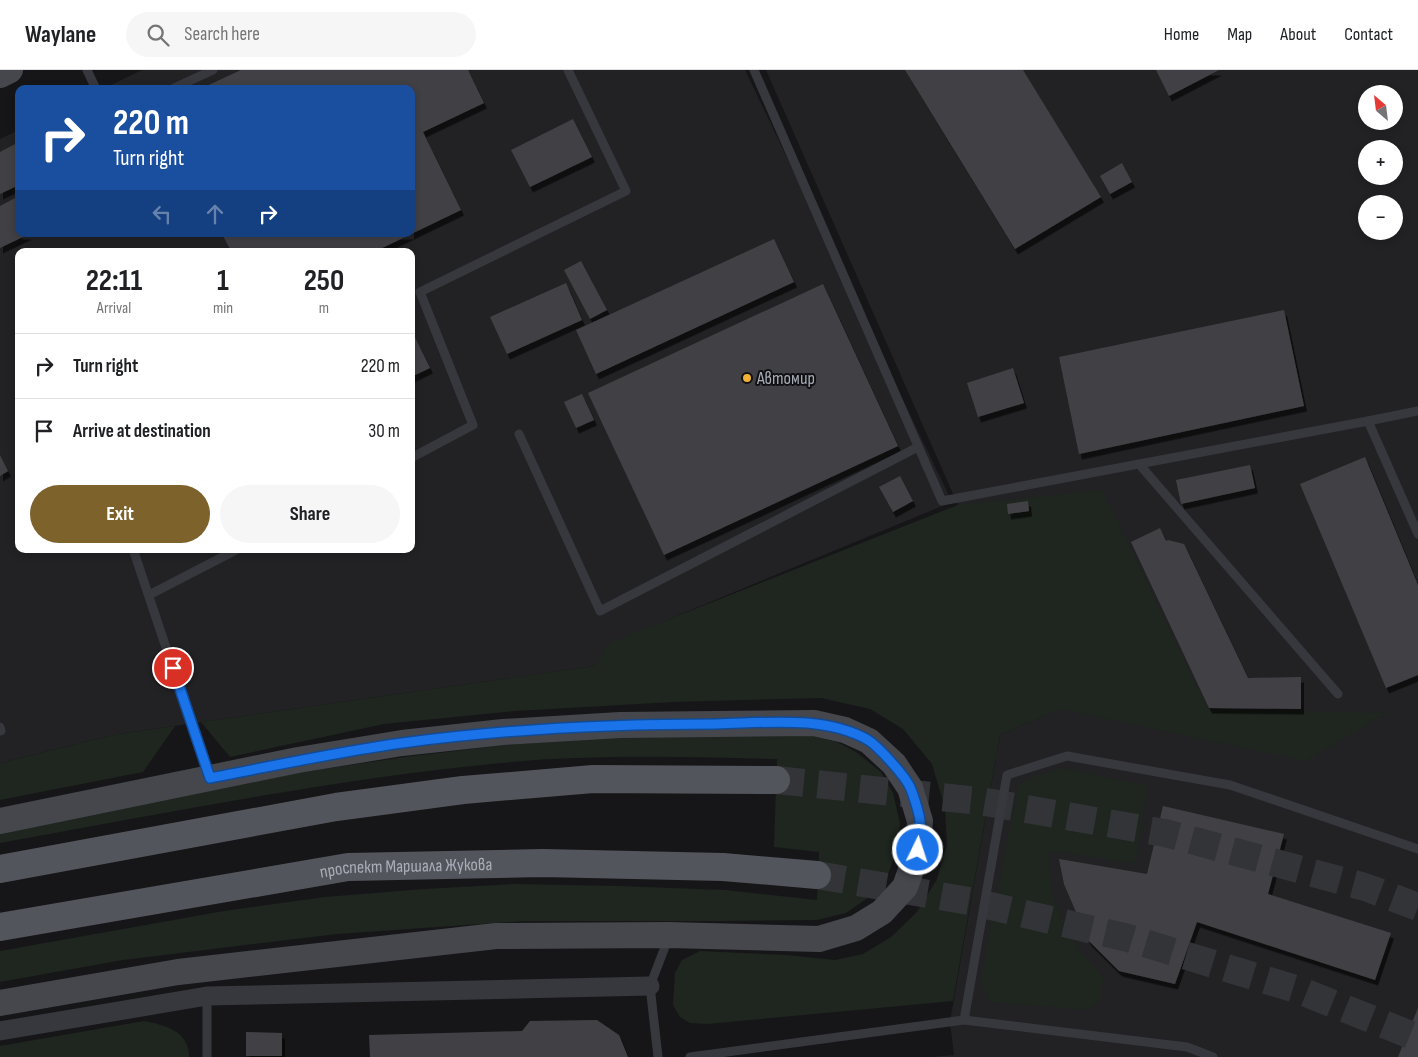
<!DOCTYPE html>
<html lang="en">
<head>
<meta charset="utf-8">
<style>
	:root { --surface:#fff; --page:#f6f6f6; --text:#202124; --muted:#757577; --line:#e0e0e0; --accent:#7e622b }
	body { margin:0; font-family:"Sofia Sans Condensed",sans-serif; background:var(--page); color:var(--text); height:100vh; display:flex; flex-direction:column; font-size:19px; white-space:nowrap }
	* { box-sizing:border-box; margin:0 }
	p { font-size:16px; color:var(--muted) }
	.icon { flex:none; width:28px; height:28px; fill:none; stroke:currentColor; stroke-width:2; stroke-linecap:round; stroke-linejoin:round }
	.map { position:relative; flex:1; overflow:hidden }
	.sheet { position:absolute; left:15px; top:178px; width:400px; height:305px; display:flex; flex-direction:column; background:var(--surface); border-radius:10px; box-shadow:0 2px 8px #0003 }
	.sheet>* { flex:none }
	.guide { position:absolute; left:15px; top:15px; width:400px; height:152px; border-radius:10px; box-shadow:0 2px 8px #0003; background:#1a4fa0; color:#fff; overflow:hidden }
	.needle { width:32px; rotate:332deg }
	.controls { position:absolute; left:1358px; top:15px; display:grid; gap:10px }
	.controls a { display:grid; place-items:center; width:45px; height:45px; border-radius:50%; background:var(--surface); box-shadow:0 2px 8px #0003; font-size:25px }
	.pin { position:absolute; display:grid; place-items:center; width:42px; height:42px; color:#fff; margin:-21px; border:2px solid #fff; border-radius:50%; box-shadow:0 1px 5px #0007 }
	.me { position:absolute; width:55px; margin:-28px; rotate:4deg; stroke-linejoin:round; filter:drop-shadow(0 0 4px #0008) }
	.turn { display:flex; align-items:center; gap:18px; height:105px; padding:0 15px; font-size:22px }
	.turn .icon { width:65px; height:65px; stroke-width:2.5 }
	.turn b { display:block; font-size:35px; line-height:42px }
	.lanes { display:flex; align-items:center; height:48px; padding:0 15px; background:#0003; justify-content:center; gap:25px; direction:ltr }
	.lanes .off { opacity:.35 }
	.eta { display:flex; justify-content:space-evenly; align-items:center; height:85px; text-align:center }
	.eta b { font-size:30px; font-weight:700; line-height:35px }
	.cta { display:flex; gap:10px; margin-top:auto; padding:10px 15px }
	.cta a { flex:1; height:58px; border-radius:30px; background:var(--accent); color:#fff; font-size:20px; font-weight:700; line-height:58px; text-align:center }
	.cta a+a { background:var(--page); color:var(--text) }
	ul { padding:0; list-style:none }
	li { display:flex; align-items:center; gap:15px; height:65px; padding:0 15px; border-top:1px solid var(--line) }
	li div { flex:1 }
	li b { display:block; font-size:19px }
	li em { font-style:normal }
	header { display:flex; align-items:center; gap:30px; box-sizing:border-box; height:70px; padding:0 25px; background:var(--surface); border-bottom:1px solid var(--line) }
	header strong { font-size:24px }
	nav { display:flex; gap:28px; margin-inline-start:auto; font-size:18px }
	.search { width:350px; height:45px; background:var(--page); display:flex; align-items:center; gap:12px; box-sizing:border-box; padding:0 18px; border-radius:28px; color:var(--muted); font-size:19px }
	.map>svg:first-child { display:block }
	.built { fill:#222225; fill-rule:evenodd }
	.green { fill:#1e261f }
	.building { fill:#404145; filter:url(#shadow) }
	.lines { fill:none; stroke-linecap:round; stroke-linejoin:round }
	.primary-tunnel { stroke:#333438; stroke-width:28; stroke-dasharray:28 14; stroke-linecap:butt }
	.lane { stroke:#37383d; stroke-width:9 }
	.street { stroke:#37383d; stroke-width:19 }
	.secondary { stroke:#45474d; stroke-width:26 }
	.primary { stroke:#53555c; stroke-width:28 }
	.route-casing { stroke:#114b97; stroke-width:12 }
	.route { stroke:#1a73e8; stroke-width:9 }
	.poi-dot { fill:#f2b134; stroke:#111113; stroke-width:2 }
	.labels { text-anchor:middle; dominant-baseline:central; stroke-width:4; stroke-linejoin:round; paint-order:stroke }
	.poi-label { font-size:18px; fill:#a8adb8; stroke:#111113; text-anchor:start }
	.street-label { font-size:18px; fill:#a8adb8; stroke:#111113 }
</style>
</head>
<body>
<header>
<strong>Waylane</strong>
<div class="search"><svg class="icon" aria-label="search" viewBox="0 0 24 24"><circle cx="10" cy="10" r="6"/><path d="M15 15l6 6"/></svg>Search here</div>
<nav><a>Home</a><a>Map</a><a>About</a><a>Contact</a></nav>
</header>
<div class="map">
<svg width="1418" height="987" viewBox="0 0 1418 987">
	<defs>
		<filter id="shadow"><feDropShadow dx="3" dy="5.5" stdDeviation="0" flood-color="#0009"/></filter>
	</defs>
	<rect width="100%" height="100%" fill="#161618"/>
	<path class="built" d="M 142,0 L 745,0 L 952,432 L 662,552 L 958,435 L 766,0 L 1418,0 L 1418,987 L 932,987 L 954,985 L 950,952 L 1000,665 L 1059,639 L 595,596 L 118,664 L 0,693 L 0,69 L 19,60 L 19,164 L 411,164 L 411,19 L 103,19 ZM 1366,24 L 1394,24 L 1394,51 L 1366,51 ZM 1366,79 L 1394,79 L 1394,106 L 1366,106 ZM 1366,134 L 1394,134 L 1394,161 L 1366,161 ZM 19,181 L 411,181 L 411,479 L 19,479 Z"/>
	<g class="green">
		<polygon points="1102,420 1208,639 1387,643 1305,691 1060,639 1000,665 953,931 707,954 690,953 680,947 673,935 675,903 682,890 700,881 786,885 835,890 863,884 891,867 917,842 937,809 947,775 945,738 932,694 903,659 870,639 821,628 673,632 516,641 384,654 230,687 201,652 595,596 609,573 958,435"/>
		<polygon points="175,656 143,702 0,730 0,693 118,664"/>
		<path d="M 813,666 L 837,672 L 856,682 L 881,702 L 893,723 L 900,753 L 898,778 L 888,804 L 869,827 L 846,843 L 817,850 L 722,851 L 525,851 L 337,864 L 123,890 L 0,912 L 0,881 L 224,841 L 325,827 L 424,819 L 513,814 L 619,816 L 725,820 L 817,830 L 819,782 L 774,777 L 777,689 C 685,687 593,684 501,693 C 333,709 167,743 0,773 L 0,763 L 303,702 L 405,687 L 505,675 L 621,667 Z"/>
		<path d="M 1061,698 L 1148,716 L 1135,794 L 1049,780 L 1050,803 L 1054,831 L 1077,878 L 1103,907 L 1101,929 L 1088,940 L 992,932 C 983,920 981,917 982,901 L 1018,716 L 1033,707 Z"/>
		<path d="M 144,951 C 165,955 189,961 189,987 L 0,987 L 0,976 Z"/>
	</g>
	<g class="building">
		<polygon points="241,0 468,0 484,33 423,62 461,140 376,181 231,181 222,164 411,164 411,19 200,19"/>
		<polygon points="905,0 1023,0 1101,127 1015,179"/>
		<polygon points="1156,0 1219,0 1169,26"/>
		<polygon points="573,49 592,87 530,117 511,80"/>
		<polygon points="19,72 19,115 0,124 0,82"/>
		<polygon points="1122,93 1132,112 1110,124 1100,106"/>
		<polygon points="19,126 19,164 29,164 0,178 0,136"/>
		<polygon points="774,169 794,212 596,304 576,260"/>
		<polygon points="581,191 607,240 590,249 564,200"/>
		<polygon points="566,213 582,250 507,284 490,247"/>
		<polygon points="823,214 898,376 664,485 588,323"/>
		<polygon points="1284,240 1304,336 1079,384 1059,287"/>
		<polygon points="411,259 430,298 411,307"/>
		<polygon points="1013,298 1024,333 978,347 967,313"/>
		<polygon points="582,324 594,350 576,358 564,332"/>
		<polygon points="0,385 8,401 0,406"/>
		<polygon points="1365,387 1418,515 1418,605 1386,618 1300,414"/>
		<polygon points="1250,395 1255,418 1181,434 1176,410"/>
		<polygon points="900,406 913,431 893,442 879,417"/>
		<polygon points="1028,431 1029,441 1008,444 1007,434"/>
		<polygon points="1160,458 1166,471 1168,470 1184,474 1248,608 1301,607 1301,639 1209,638 1131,472"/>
		<polygon points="1163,736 1284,764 1268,824 1391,863 1375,910 1197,852 1175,914 1119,901 1088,870 1064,814 1059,789 1147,804"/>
		<polygon points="1418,938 1418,987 1398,987"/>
		<polygon points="597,950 619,965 628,987 370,987 369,965 522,961 530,951"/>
		<polygon points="246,962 282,963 282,986 246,986"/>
	</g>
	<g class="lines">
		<g class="primary-tunnel">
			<polyline points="776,710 980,731 1165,763 1365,817 1418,837"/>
			<polyline points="817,805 969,831 1128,868 1299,920 1418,968"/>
		</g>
		<g class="lane">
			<polyline points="87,0 96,19"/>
			<polyline points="754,0 942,431 1368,351 1418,464"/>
			<polyline points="172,19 213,0"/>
			<polyline points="1368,351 1418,341"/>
			<polyline points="519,364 600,541 918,377"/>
			<polyline points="411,388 473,355 420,222 626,121 568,0"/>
			<polyline points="1139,394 1338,624"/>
			<polyline points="133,479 209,706"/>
			<polyline points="149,525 238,479"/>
			<polyline points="0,657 1,661"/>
			<polyline points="964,950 1187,977 1213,987"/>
			<polyline points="207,987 207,926"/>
			<polyline points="658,987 650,916 668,869"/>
			<polyline points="690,987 964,950 1007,705 1067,686 1230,715 1418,779"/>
		</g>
		<polyline class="street" points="0,961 207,926 650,916"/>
		<g class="secondary">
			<polyline points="0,5 10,0"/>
			<polyline points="0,751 298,690 402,673 503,662 620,655 814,653 845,660 869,671 894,694 910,718 920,751 918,780 905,817 882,842 856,858 819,869 669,865 496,866 178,902 0,933"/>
		</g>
		<g class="primary">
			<polyline points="0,799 336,737 463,720 593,709 776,710"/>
			<path id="s1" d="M 0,857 L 348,797 L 543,793 L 723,797 L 817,805"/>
		</g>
	</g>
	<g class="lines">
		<g class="route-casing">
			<path id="route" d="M 173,598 L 210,708 C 273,696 337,682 402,673 C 506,659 611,654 716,654 C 765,653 824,645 868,670 C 879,677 904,705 910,717 C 913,724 920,745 920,752 C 921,761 919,771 918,780"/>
		</g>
		<use href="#route" class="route"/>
	</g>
	<circle class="poi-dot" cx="747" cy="308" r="5"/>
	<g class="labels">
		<g class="poi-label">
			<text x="757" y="308">Автомир</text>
		</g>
		<g class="street-label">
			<text stroke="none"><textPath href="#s1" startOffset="411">проспект Маршала Жукова</textPath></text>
		</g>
	</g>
</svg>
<div class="controls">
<a><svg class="needle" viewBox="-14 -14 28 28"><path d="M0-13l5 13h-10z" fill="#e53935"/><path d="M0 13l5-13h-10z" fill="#757577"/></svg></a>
<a>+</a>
<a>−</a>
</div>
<div class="pin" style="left:173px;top:598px;background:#d93025"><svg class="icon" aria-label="arrive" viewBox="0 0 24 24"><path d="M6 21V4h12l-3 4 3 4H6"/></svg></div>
<svg class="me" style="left:918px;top:780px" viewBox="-20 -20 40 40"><circle r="17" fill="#1a73e8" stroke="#fff" stroke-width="3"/><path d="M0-11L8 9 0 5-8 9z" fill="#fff"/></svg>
<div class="guide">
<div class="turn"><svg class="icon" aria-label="right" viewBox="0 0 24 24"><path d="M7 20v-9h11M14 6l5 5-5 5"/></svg><div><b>220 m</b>Turn right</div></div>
<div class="lanes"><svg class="icon off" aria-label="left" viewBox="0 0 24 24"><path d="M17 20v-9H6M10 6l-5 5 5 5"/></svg><svg class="icon off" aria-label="ahead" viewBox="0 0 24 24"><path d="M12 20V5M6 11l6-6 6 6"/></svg><svg class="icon" aria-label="right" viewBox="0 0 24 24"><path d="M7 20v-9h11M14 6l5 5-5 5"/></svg></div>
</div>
<section class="sheet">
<div class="eta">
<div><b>22:11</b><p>Arrival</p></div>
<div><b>1</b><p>min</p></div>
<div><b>250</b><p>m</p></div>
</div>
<ul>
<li><svg class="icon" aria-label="right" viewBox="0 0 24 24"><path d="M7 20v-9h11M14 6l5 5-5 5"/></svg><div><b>Turn right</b></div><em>220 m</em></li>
<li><svg class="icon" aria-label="arrive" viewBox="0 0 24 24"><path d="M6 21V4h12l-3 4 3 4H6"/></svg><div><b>Arrive at destination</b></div><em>30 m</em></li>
</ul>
<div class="cta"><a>Exit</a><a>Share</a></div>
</section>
</div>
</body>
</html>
